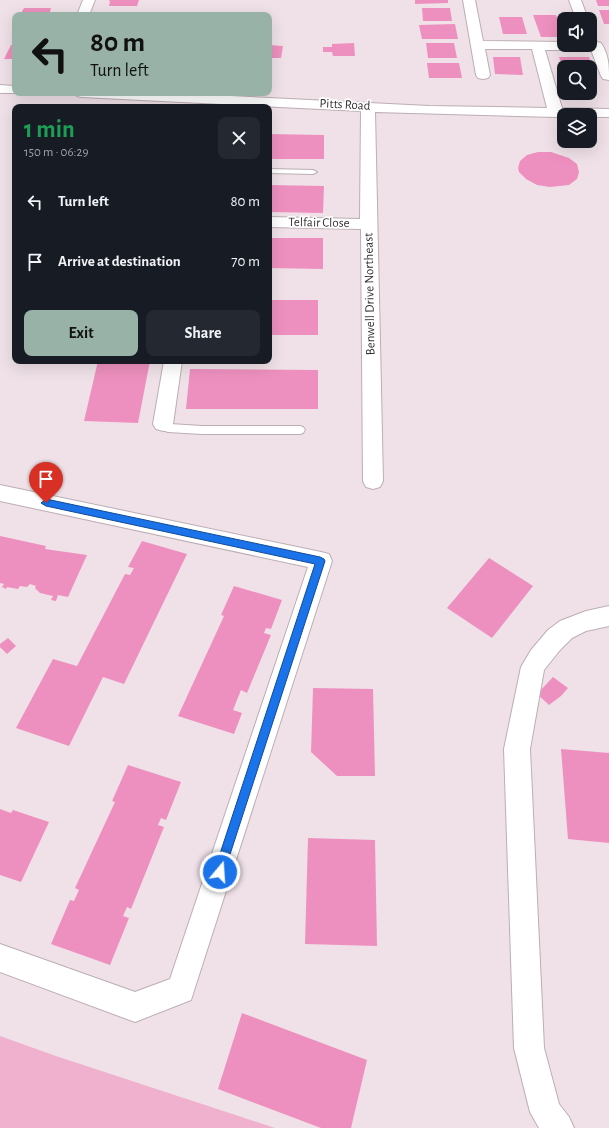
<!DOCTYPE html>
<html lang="en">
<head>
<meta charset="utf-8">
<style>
	:root { --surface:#171b24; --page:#242831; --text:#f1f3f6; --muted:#9ea1a6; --accent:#99b2a8 }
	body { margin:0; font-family:"Alegreya Sans",sans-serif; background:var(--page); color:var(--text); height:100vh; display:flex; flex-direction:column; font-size:15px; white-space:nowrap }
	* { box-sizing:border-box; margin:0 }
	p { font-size:13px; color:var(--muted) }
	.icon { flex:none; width:22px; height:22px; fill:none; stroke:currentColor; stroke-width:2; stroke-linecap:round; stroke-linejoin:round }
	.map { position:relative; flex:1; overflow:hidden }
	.sheet { position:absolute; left:12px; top:104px; width:260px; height:260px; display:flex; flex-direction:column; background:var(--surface); border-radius:8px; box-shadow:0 4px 16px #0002 }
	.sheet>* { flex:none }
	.hud { position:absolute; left:12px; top:12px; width:260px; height:84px; border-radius:8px; box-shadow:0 4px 16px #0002; background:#99b2a8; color:#111; overflow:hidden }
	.fabs { position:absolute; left:557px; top:12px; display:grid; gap:8px }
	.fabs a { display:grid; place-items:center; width:40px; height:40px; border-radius:8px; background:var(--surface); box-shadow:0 4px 16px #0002; font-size:20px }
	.pin { position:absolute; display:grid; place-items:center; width:34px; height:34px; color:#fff; margin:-41px -17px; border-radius:50% 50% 50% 0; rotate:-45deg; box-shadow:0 0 4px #0007 }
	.pin .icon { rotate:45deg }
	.me { position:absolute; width:44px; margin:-22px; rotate:18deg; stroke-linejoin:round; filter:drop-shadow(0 0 3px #0008) }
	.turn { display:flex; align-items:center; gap:14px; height:84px; padding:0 12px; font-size:18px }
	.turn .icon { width:52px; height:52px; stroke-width:2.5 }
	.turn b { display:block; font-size:28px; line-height:34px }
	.round { display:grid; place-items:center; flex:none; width:42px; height:42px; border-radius:8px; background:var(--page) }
	.headline { display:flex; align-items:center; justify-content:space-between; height:68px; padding:0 12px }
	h1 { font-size:24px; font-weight:700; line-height:30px; color:#1e9e55 }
	.action { display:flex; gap:8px; margin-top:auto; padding:8px 12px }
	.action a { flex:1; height:46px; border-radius:8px; background:var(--accent); color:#111; font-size:16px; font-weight:700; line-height:46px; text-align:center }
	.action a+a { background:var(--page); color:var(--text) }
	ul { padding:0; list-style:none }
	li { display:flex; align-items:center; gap:12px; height:60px; padding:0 12px }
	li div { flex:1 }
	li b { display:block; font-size:15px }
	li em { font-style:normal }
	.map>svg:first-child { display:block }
	.green { fill:#f0b1cf }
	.building { fill:#ee90bf }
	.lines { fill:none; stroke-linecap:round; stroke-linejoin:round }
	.service-casing { stroke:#bcaeb4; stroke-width:2 }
	.minor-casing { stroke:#bcaeb4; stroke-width:2 }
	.service { fill:#fff; fill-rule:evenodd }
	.minor { fill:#fff; fill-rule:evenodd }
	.route { fill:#1a73e8; stroke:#114b97 }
	.labels { text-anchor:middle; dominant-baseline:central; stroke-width:3.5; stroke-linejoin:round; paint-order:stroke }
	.far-street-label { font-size:13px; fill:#373234; stroke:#fff }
</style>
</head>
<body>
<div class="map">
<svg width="609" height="1128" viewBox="0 0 609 1128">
	<rect width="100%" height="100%" fill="#efe1e7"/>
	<polygon class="green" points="0,1036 56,1056 275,1128 0,1128"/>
	<g class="building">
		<polygon points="109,0 139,0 137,6 109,6 110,2"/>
		<polygon points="415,0 448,0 448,3 415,4"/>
		<polygon points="596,0 609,0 609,6 598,6"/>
		<polygon points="24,8 51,8 50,12 51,12 51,15 20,15"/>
		<polygon points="422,8 450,8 452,21 423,21"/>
		<polygon points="599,10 609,10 609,24 604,24"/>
		<polygon points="533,15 556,15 564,37 541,37"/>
		<polygon points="499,17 522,17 527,34 503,34"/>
		<polygon points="455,24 458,39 422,39 419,25"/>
		<polygon points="354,43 355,56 333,56 332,52 323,52 323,47 332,47 332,44"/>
		<polygon points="426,43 454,43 457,58 428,58"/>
		<polygon points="11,45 15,45 15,59 4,59"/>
		<polygon points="269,45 283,46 281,58 269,58"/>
		<polygon points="493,57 520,57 523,75 495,74"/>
		<polygon points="559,57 589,57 594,73 590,73 590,67 564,67 564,73"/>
		<polygon points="427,63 459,63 462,78 429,78"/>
		<polygon points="269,134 324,135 324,159 269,159"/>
		<polygon points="538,152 551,152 569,158 577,164 579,172 577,179 569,185 550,187 537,185 526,179 519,172 518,168 520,161 527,155"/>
		<polygon points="269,185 324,186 323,213 269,212"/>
		<polygon points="269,238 323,238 323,269 269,268"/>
		<rect x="269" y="300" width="49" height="35"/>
		<polygon points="98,361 150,361 138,423 84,421"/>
		<polygon points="190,369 318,370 318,409 186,409"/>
		<polygon points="0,536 46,546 45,549 87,555 68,597 58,595 56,601 51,600 53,596 40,593 35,588 36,586 30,584 27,587 20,586 18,589 7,587 6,589 2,587 4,584 0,583"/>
		<polygon points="142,541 187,554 124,684 103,677 69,746 16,728 53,659 77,666 125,574 130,575 134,568 128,567"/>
		<polygon points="489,558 533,586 492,638 447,608"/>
		<polygon points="234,586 282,600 271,629 266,628 264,633 271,635 247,693 241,690 233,710 242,713 234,734 178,716 224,616 221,615"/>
		<polygon points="8,638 16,646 7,654 0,647 0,644"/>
		<polygon points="553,677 568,688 561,696 549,705 537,694"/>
		<polygon points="313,688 373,689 375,776 337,776 311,752"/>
		<polygon points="561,749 609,753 609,843 568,839"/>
		<polygon points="128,765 181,782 166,820 161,818 158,825 164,827 131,909 127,907 123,916 129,918 110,965 51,944 70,900 74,901 79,890 75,888 115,802 112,801"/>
		<polygon points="0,809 11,813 13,810 49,822 21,882 0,875"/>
		<polygon points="308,838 375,840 377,946 305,944"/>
		<polygon points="242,1013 367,1060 351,1128 321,1128 218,1089"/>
	</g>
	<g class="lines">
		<g class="service-casing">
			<g id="service">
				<polygon points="269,169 313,170 317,172 313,174 269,173"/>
				<polygon points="163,420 170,424 202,426 300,426 303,427 305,430 303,433 300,434 202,434 168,432 165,431 158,424 160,421"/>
			</g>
		</g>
		<g class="minor-casing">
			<g id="minor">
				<polygon points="83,0 95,0 89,15 77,15"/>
				<path d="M 463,0 L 475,0 L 483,41 L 564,42 L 564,45 L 590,45 L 590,36 L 595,37 L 597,42 L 601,43 C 609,55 609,66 609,80 L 603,79 L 601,76 L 591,50 L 545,50 L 562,108 L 609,109 L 609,117 L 590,117 L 590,115 L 564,115 L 564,117 L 556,117 L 375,112 L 383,481 L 380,487 L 373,489 L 366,487 L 363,481 L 361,229 L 269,227 L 269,217 L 360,219 L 361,111 L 82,97 L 77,96 L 75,93 L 169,93 L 429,106 L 547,108 L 532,49 L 485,49 L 490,75 L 488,78 L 483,79 L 478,78 L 476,75 Z"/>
				<polygon points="569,0 581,0 588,19 576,19"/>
				<polygon points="0,85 15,86 15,93 20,93 0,93"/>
				<polygon points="164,361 182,361 173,424 170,429 163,431 156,429 153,424"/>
				<polygon points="0,485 321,552 329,554 332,561 191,1000 135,1022 0,972 0,944 135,992 170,979 308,567 0,501"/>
				<polygon points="609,606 609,626 586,631 572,638 560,650 544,670 530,749 544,1048 559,1104 569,1117 574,1128 539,1128 530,1112 514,1048 504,749 521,667 531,650 548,630 560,621 586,611"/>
			</g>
		</g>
		<use href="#service" class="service"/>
		<use href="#minor" class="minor"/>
	</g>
	<polygon class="route" points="46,499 320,557 324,559 325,561 223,876 220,878 216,876 214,872 315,564 46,506 41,503"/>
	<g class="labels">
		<g class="far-street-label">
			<text transform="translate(345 105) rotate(3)">Pitts Road</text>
			<text transform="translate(319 223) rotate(1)">Telfair Close</text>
			<text transform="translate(370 294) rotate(-91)">Benwell Drive Northeast</text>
		</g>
	</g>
</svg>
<div class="fabs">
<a><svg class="icon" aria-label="sound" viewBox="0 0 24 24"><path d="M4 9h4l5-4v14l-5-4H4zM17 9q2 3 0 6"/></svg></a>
<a><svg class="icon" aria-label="search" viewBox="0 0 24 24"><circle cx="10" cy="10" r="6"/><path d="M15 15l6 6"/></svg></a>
<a><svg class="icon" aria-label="layers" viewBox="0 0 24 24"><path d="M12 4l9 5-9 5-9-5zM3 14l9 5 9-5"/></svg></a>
</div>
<div class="pin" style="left:46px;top:503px;background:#d93025"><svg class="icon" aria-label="arrive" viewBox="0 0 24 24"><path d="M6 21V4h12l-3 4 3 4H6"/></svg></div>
<svg class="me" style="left:220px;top:872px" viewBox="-20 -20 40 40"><circle r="17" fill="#1a73e8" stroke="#fff" stroke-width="3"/><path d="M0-11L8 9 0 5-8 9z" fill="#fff"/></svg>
<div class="hud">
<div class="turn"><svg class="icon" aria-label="left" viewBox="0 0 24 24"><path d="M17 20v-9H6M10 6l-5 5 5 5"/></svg><div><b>80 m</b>Turn left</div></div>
</div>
<section class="sheet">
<div class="headline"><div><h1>1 min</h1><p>150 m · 06:29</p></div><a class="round"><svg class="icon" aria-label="close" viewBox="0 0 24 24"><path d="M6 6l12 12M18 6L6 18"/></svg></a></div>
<ul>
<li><svg class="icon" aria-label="left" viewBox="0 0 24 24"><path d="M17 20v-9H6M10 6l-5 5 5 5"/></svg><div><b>Turn left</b></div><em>80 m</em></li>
<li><svg class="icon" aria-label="arrive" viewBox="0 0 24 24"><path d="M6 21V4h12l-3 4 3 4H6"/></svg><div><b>Arrive at destination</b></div><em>70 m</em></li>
</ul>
<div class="action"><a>Exit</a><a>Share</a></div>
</section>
</div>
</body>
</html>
